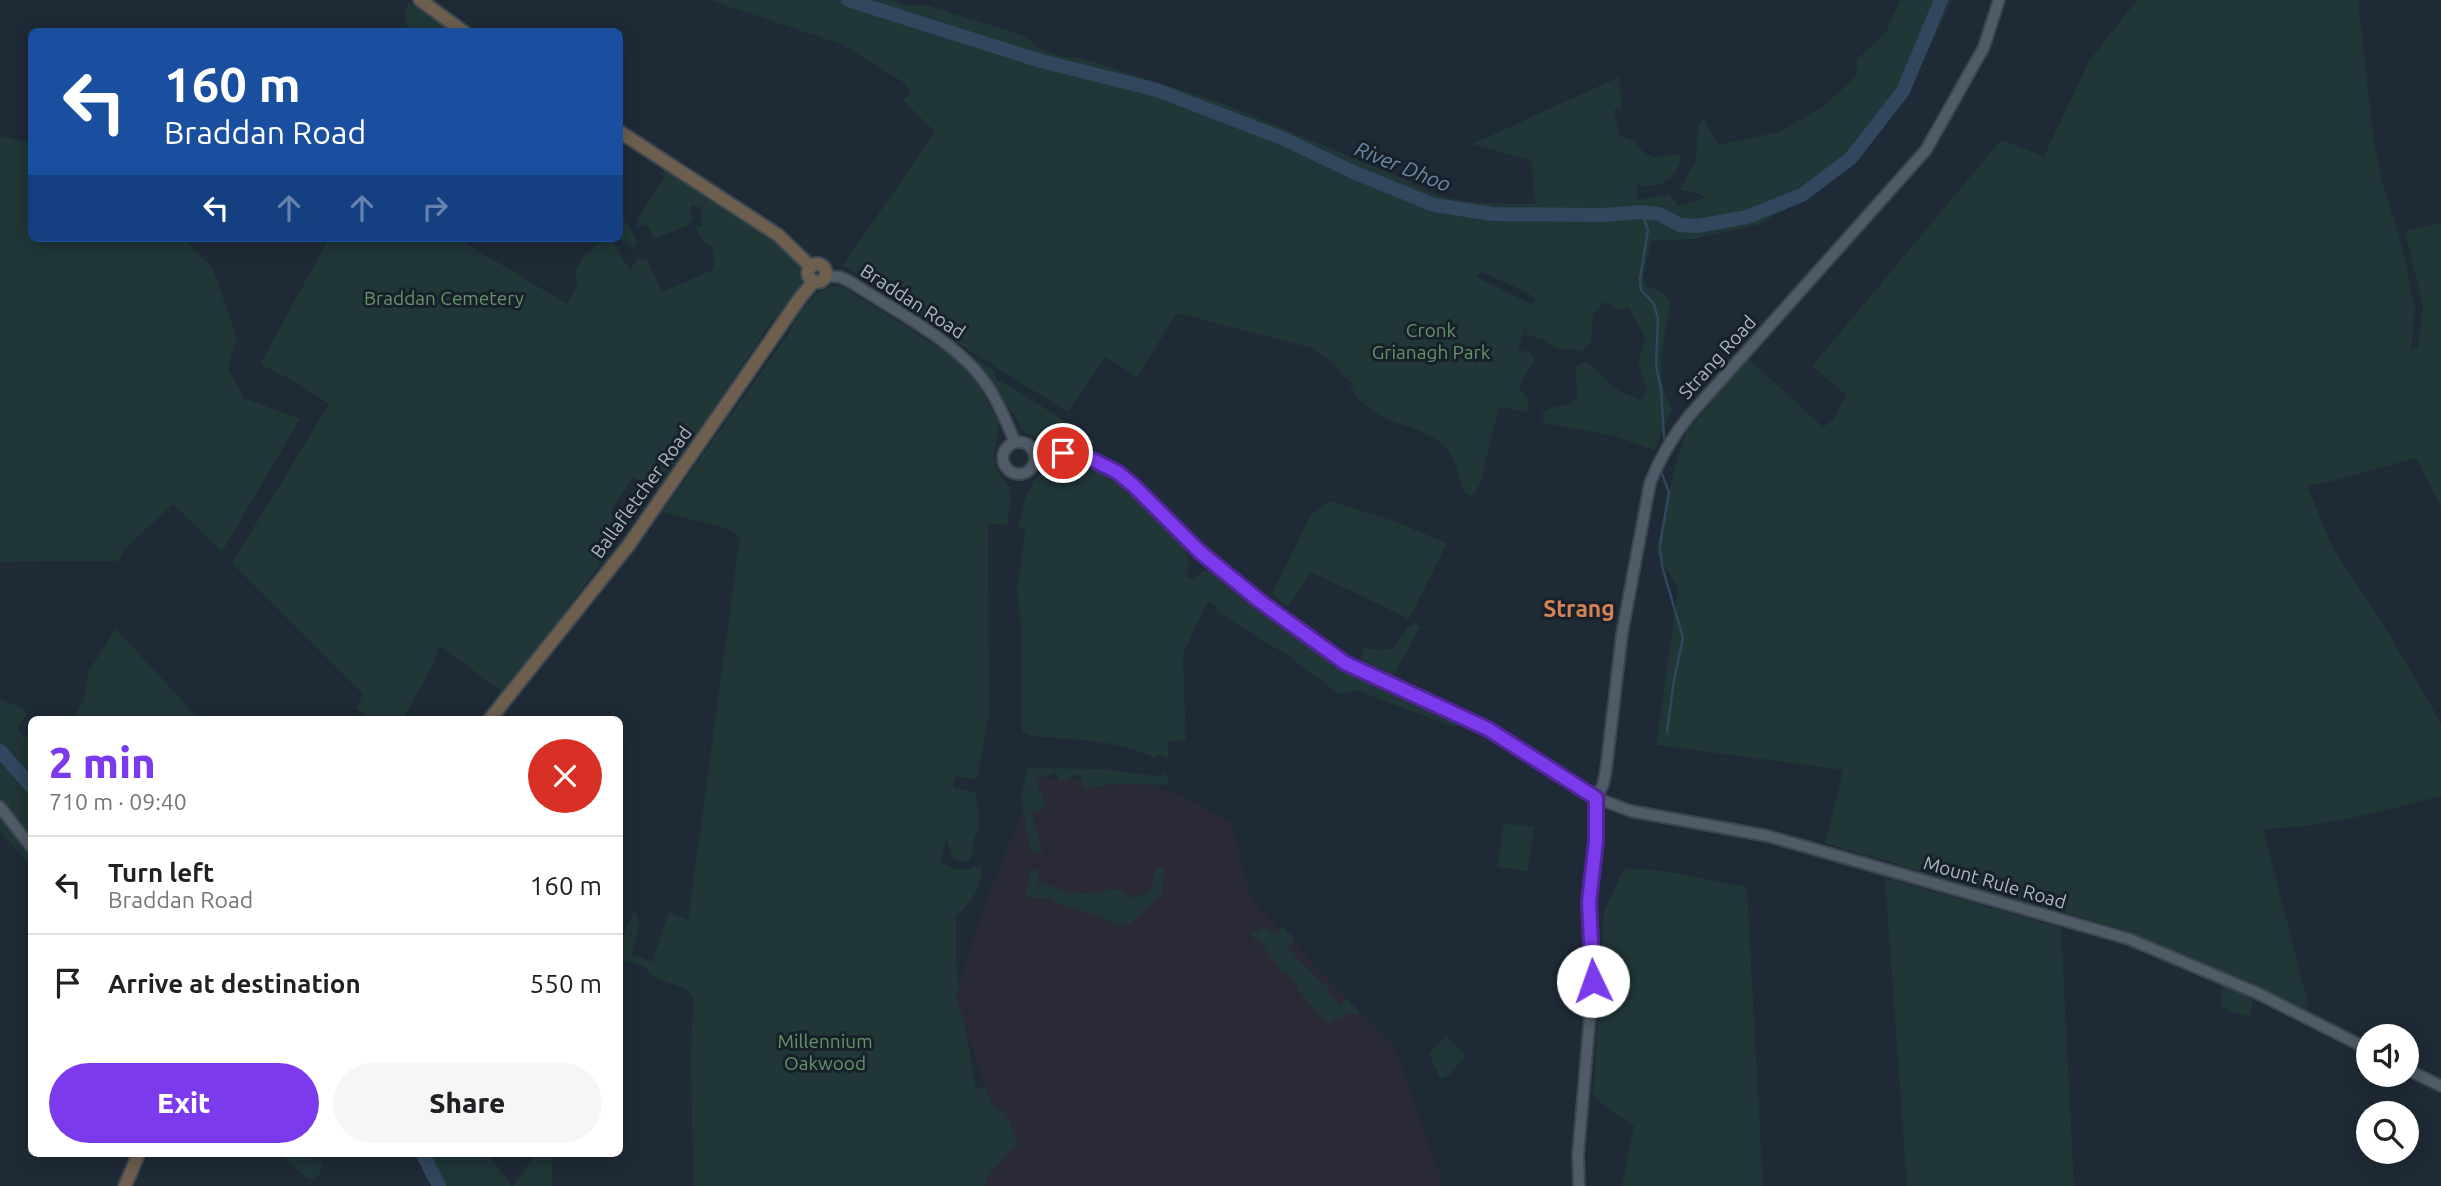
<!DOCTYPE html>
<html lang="en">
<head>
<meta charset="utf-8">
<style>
	:root { --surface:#fff; --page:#f6f6f6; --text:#202124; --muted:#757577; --line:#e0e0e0; --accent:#7c3aed }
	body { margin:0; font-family:Ubuntu,sans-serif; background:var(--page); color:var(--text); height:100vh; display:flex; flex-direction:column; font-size:26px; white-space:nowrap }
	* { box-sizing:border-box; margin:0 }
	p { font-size:23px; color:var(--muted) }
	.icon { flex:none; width:38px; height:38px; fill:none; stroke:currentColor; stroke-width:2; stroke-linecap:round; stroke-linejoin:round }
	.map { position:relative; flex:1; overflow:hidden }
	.panel { position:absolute; left:28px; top:716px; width:595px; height:441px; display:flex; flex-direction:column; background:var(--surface); border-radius:10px; box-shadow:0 4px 18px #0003 }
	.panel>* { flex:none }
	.guide { position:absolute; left:28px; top:28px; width:595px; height:214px; border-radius:10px; box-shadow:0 4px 18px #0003; background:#1a4fa0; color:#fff; overflow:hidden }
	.buttons { position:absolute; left:2356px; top:1024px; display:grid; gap:14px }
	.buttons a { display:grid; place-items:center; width:63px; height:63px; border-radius:50%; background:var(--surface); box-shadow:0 4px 18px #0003; font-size:35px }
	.pin { position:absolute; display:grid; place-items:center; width:60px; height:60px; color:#fff; margin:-30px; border:4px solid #fff; border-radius:50%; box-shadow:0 2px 7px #0007 }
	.me { position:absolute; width:77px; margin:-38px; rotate:357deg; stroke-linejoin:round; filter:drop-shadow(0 0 5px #0008) }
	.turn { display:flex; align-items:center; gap:24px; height:147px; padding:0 21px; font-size:32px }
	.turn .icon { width:91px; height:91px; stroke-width:2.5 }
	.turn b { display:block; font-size:49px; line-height:60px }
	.lanes { display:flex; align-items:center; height:66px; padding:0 21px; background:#0003; justify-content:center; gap:35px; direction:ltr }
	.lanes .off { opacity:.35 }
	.round { display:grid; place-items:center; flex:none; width:74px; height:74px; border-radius:37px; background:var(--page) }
	.summary { display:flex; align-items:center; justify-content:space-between; height:119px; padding:0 21px }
	h1 { font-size:42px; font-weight:800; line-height:52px; color:var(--accent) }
	.button { display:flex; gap:14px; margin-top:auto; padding:14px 21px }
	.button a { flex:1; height:80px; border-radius:42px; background:var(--accent); color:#fff; font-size:28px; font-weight:800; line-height:80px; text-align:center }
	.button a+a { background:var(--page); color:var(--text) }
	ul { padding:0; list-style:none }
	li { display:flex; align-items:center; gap:21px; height:98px; padding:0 21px; border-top:2px solid var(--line) }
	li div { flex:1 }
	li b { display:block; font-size:26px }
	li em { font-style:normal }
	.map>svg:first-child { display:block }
	.medical { fill:#2a2a37 }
	.green { fill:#203637; fill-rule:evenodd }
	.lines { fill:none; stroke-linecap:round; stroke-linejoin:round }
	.stream { stroke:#31475e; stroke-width:2.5 }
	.river { stroke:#31475e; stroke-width:14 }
	.primary-casing { stroke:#3b4550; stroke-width:14 }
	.highway-casing { stroke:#3c4751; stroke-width:16 }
	.primary { stroke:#4f5b67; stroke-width:10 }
	.highway { stroke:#6d5e4e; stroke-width:12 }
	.route-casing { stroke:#51269a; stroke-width:18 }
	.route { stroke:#7c3aed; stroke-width:12 }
	.labels { text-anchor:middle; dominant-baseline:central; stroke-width:6; stroke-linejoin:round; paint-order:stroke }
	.park-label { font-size:19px; fill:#63946a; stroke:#18212a }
	.street-label { font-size:19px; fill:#abb7c4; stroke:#18212a }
	.water-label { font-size:21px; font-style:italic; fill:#6b8aa9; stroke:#18212a }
	.quarter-label { font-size:23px; font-weight:bold; fill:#d58255; stroke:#18212a }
</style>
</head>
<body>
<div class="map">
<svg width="2441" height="1186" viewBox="0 0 2441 1186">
	<rect width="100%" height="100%" fill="#1e2a36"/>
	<polygon class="medical" points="1036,779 1129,779 1185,796 1231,823 1251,898 1395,1048 1439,1172 1441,1186 984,1186 1005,1113 994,1107 985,1088 956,997 981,913"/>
	<g class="green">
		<path d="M 709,0 L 892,0 L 905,5 L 929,6 L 1025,36 C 1040,52 1059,58 1081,58 L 1222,103 L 1409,181 C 1444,206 1493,203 1535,204 L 1531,160 L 1472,144 L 1619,77 L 1622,108 L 1613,111 L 1620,136 L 1635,141 L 1643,152 L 1653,157 L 1681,154 C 1679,178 1660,190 1637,185 L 1637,200 L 1669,194 L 1678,206 L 1706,198 L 1695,192 L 1679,190 L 1696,161 L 1698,128 L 1703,117 L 1718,145 L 1779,132 L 1824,106 L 1856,76 L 1857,59 L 1885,34 L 1900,0 L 1952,0 L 1915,79 L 1864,148 L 1814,194 L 1758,225 L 1692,239 L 1651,241 L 1644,275 L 1646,287 L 1660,290 L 1671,302 C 1665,338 1652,376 1672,409 L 1654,450 L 1614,436 L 1544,423 L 1542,414 C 1555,402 1565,411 1578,397 L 1575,368 L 1584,362 L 1593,366 L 1613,388 L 1640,400 L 1647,390 L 1638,361 L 1645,338 L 1629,307 L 1617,310 L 1605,302 L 1593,315 L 1591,343 L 1581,351 L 1556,348 L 1542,339 L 1525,335 L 1527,323 L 1517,350 L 1529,352 L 1535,359 L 1519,387 L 1529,401 L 1528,412 L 1499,407 L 1480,484 L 1472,496 L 1464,492 C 1458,477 1457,459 1445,447 C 1415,418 1378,431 1349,386 L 1355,386 C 1341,374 1327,355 1312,348 L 1177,313 L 1137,377 L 1105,357 L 1068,412 L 968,350 L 934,324 L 843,265 L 935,132 L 903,100 L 910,93 L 906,84 L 841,44 ZM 1482,272 L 1528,293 L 1535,300 L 1533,305 L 1476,277 Z"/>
		<path d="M 2137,0 L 2358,0 L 2374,143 L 2382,181 L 2402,246 L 2415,309 L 2411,350 L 2418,347 L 2423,306 L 2405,231 L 2441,223 L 2441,507 L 2416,458 L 2325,483 L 2307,485 L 2332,546 L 2388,632 L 2441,723 L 2441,796 C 2399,807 2356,818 2313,825 C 2296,828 2280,827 2264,830 L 2308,1004 L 2307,1011 L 2128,931 L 1825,843 L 1843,770 L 1656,745 L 1678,589 L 1656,551 L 1674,470 L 1687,431 L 1748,358 L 1823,427 L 1833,420 L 1846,395 L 1812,366 L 2001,140 L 2044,156 L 2089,61 Z"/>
		<polygon points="409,2 453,31 408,31 404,13"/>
		<polygon points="0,136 31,143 32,238 183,238 212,267 237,337 228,368 244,398 300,419 222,552 173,504 126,548 118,561 0,562"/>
		<path d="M 667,168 C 702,190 788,237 804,274 C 801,290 789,313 773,319 L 697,433 L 694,436 L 685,435 L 683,442 L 686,448 L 658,488 L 633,477 L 611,511 L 614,516 L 633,519 L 505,694 L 440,646 L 432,667 L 403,719 L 369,719 L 356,708 L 363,694 L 232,563 L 329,404 L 292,380 L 260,364 L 329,238 L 457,238 L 567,304 L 577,285 L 575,272 L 582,258 L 605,238 L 620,238 L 620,220 L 628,224 L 638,242 L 635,248 L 627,246 L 622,240 L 613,241 L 630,271 L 637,258 L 647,260 L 662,292 L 714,269 L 713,246 L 703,242 L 696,227 L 702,226 L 702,208 L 691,205 L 690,210 L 693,217 L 690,224 L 655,239 L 646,224 L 637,227 L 638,218 L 664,178 L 662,175 Z"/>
		<path d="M 833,286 L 843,287 L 943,350 L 957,361 L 978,385 L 999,423 L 994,456 L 997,470 L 1009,487 L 1011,501 L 1007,525 L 988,524 L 989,715 L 977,779 L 955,777 L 953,788 L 976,792 L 980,826 L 974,840 L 971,859 L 966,862 C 944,857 955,855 946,840 L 940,861 C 952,870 963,873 977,866 L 982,868 C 979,892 973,901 956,916 L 956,959 L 959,986 L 956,997 L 964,1020 L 976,1088 L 985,1088 L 994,1107 L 1005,1113 L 1018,1143 L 989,1175 L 984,1186 L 693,1186 L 691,1054 L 693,996 L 681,987 L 653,977 L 645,967 L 620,960 L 620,943 L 634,910 C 643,925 636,938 632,953 L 652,962 L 669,912 L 688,920 L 740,537 L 729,529 L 662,512 L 786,337 C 798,315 808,294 833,286 Z"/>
		<polygon points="970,355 996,372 994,374 997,380 1012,387 1095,441 1088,451 1052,443 1024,432 993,382"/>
		<path d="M 1062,459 L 1087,461 L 1116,476 L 1186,545 L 1189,565 L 1187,577 L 1194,579 L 1204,570 L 1218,574 L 1263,612 L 1335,663 L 1462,724 L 1453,727 L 1356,690 L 1340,695 L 1287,655 L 1218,612 L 1214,604 L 1208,601 L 1183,654 L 1186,740 L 1168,742 L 1168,759 L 1157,754 L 1156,758 C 1113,739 1077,740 1032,736 L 1022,731 L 1021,628 L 1017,588 L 1026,528 L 1018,527 C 1024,502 1028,481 1049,465 L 1048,462 Z"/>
		<polygon points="1331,501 1391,520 1447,543 1409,619 1311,572 1288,607 1272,594 1311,514"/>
		<polygon points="1415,624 1421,626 1393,676 1362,660 1362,648 1379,650 1393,649 1409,626"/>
		<polygon points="116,629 199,719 72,719 84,700 88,672"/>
		<polygon points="0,699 23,708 27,713 17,731 26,736 31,736 31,868 0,830"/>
		<path d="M 1027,768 L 1104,769 L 1163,777 L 1164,772 L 1169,778 L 1168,785 C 1140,785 1112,781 1085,790 L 1080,774 L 1060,781 L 1056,772 L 1036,779 L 1046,808 L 1031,813 L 1043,851 L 1036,853 L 1030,850 L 1021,797 Z"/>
		<polygon points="1504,823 1534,827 1528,871 1497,867"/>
		<path d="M 1164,867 L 1162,894 L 1131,923 L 1117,926 L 1101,916 L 1059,904 L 1050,897 L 1032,899 L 1026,895 L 1031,868 L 1038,872 L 1038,884 C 1052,885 1064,892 1078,893 C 1093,895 1105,890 1120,889 L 1124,894 L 1132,898 L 1149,893 L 1153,883 L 1156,869 Z"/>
		<polygon points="1624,868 1665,871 1747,887 1763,1186 1622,1186 1634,1126 1593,1097 1604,912"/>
		<polygon points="1885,878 2061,928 2074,1186 1907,1186"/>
		<polygon points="1264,926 1275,934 1283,927 1295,939 1287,947 1321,982 1328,987 1329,995 1340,1006 1347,999 1359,1011 1359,1014 1347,1013 1339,1019 1334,1019 1329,1025 1297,989 1299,986 1287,972 1284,974 1258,939 1255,940 1251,935"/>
		<polygon points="2223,985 2253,997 2251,1014 2247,1016 2230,1012 2221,1006"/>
		<polygon points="1446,1036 1466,1056 1448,1076 1440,1079 1429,1053"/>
		<polygon points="280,1153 306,1153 322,1164 320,1173 314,1180 306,1178"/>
		<polygon points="416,1153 487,1153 512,1186 432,1186"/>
		<polygon points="539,1153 553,1153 552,1186 513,1186 532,1159"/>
	</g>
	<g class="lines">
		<g class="stream">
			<polyline points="1642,212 1648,230 1640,279 1641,290 1654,304 1658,319 1656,366 1661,389 1664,438"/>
			<polyline points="1662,474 1669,492 1660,545 1662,566 1683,638 1674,680 1667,732"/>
		</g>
		<g class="river">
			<polyline points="848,0 1041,61 1157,90 1282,138 1353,172 1434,205 1492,214 1602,215 1642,212 1659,214 1680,225 1697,226 1747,217 1802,195 1851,158 1903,91 1941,0"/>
			<polyline points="0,751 32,787"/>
			<polyline points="422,1153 439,1186"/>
		</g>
		<g class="primary-casing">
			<g id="primary">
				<path d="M 826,276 L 840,277 L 849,281 C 889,307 951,339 980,376 C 996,395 1005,419 1015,442"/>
				<circle cx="1019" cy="458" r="16"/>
				<polyline points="1035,456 1063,453 1076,456 1093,460 1117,472 1133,485 1200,552 1261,602 1335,657 1396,688 1488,729 1596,798 1631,811 1768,836 2129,939 2257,993 2368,1049"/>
				<polyline points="0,807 32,848"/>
				<polyline points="2406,1069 2441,1086"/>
				<path d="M 1579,1186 L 1578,1155 L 1593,981 L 1589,902 L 1596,841 L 1596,798 L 1603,785 L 1606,770 L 1622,634 L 1650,483 C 1660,458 1672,437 1689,416 L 1926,150 L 1984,47 L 1999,0"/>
			</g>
		</g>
		<g class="highway-casing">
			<g id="highway">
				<polyline points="420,0 464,32"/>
				<polyline points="620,132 778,235 811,267"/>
				<circle cx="817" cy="273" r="9"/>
				<polyline points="490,719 628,546 800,298 814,281"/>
				<polyline points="125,1186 139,1153"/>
			</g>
		</g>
		<use href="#primary" class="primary"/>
		<use href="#highway" class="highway"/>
	</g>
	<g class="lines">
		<g class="route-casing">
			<polyline id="route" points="1063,453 1093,460 1117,472 1133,485 1200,552 1261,602 1345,663 1488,729 1596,798 1596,841 1589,902 1593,981"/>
		</g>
		<use href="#route" class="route"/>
	</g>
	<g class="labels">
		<g class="park-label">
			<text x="444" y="298">Braddan Cemetery</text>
			<text x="1431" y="330">Cronk<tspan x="1431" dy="22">Grianagh Park</tspan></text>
			<text x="825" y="1041">Millennium<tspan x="825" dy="22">Oakwood</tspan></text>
		</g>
		<g class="street-label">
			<text transform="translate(913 301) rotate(33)">Braddan Road</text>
			<text transform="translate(1717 357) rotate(-48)">Strang Road</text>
			<text transform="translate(641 492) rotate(-54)">Ballafletcher Road</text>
			<text transform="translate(1995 882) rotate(16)">Mount Rule Road</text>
		</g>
		<g class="water-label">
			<text transform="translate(1403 166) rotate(22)">River Dhoo</text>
		</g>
		<g class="quarter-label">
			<text x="1579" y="608">Strang</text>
		</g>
	</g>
</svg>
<div class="buttons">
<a><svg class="icon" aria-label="sound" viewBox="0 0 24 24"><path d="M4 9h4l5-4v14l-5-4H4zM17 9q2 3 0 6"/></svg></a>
<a><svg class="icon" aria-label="search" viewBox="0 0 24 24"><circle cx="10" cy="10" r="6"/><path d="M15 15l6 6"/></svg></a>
</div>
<div class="pin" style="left:1063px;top:453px;background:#d93025"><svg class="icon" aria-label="arrive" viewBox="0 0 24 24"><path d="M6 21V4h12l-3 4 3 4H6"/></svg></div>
<svg class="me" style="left:1593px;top:981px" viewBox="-20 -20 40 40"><circle r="19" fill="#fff"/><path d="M0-13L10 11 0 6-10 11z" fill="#7c3aed"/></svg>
<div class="guide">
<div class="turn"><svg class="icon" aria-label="left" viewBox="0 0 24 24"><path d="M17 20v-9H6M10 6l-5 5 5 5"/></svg><div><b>160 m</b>Braddan Road</div></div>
<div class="lanes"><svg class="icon" aria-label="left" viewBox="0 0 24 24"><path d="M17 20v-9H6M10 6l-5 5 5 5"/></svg><svg class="icon off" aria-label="ahead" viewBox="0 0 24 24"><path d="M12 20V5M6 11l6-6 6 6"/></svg><svg class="icon off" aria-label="ahead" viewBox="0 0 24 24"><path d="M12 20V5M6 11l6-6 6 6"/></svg><svg class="icon off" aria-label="right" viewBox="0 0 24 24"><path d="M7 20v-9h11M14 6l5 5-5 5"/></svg></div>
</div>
<section class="panel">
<div class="summary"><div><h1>2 min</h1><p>710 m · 09:40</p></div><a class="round" style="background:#d93025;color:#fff"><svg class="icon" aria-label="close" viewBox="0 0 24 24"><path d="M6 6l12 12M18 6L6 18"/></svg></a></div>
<ul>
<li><svg class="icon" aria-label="left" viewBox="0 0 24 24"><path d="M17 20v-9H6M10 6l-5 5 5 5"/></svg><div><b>Turn left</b><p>Braddan Road</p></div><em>160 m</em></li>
<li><svg class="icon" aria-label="arrive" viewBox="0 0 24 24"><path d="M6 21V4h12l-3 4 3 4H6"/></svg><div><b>Arrive at destination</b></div><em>550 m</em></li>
</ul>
<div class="button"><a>Exit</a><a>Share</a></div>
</section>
</div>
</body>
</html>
